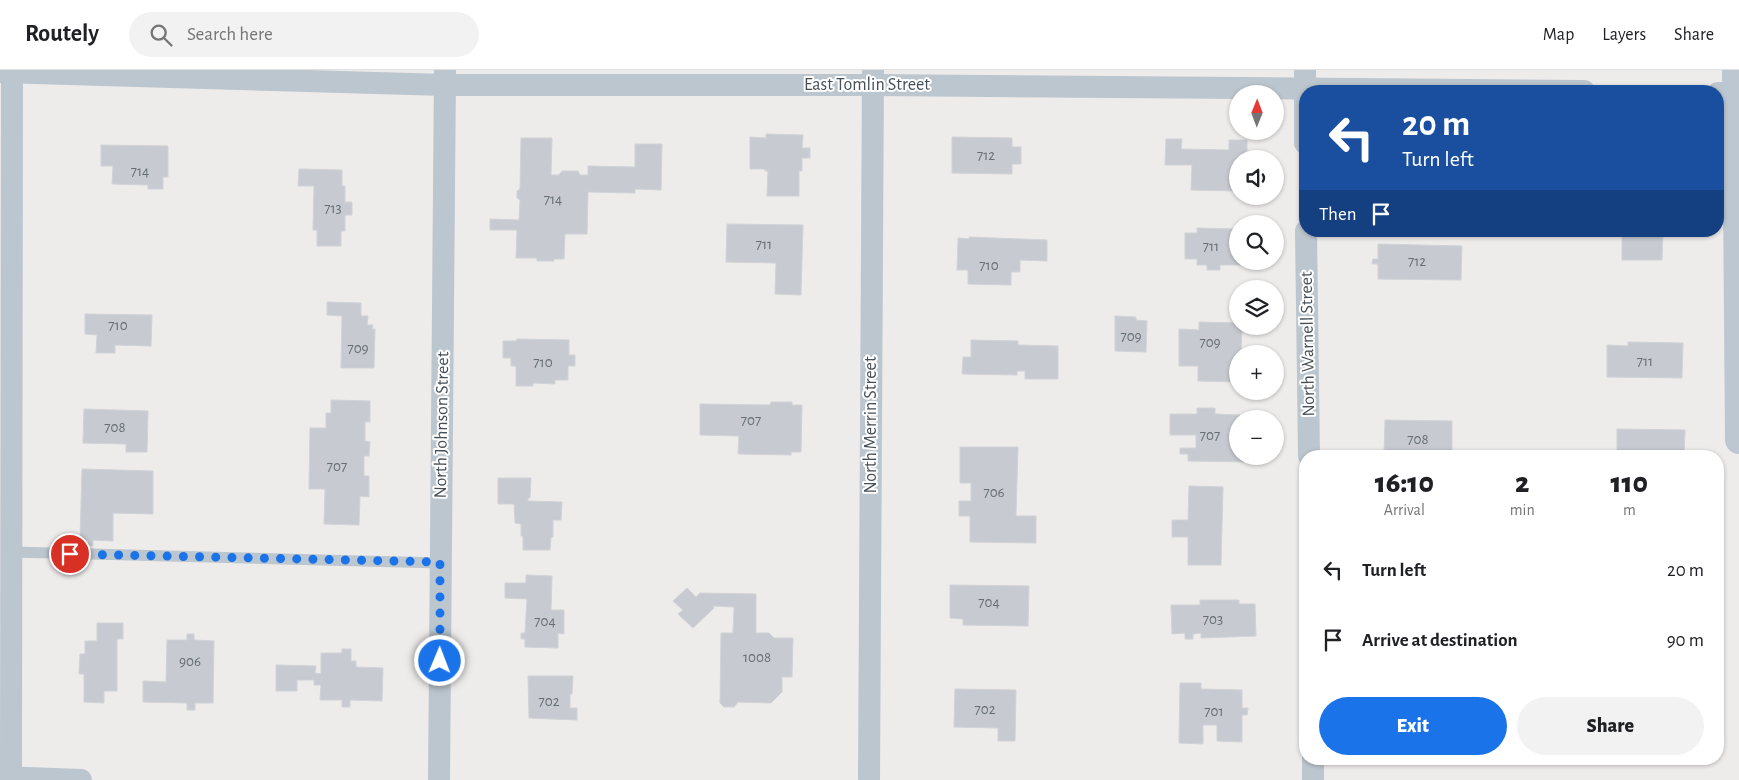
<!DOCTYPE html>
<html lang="en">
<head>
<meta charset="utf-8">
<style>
	:root { --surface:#fff; --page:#f2f2f2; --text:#202124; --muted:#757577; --line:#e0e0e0; --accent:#1a73e8 }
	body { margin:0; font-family:"Alegreya Sans",sans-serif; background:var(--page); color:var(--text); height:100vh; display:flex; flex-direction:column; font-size:19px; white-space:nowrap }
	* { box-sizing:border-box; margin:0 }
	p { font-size:16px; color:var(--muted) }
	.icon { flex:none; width:28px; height:28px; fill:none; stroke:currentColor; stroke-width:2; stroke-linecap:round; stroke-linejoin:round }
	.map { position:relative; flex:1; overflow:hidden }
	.details { position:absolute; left:1299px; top:380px; width:425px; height:315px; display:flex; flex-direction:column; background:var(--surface); border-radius:20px; box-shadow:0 1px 4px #0004 }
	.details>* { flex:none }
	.banner { position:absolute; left:1299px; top:15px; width:425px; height:152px; border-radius:20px; box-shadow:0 1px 4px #0004; background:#1a4fa0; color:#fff; overflow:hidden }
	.needle { width:32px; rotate:1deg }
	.buttons { position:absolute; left:1229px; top:15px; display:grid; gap:10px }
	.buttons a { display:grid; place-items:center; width:55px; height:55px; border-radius:50%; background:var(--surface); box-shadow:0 1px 4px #0004; font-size:25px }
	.pin { position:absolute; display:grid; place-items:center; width:42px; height:42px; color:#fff; margin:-21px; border:2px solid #fff; border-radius:50%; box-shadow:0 1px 5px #0007 }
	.me { position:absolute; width:55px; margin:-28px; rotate:1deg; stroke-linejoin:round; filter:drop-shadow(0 0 4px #0008) }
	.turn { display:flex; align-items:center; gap:18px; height:105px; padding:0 20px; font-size:22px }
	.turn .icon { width:65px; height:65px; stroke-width:2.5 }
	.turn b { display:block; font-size:35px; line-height:42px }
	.then { display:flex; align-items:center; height:48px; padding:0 20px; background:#0003; gap:10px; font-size:19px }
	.eta { display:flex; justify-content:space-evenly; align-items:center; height:85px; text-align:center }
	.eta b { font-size:30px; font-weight:800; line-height:35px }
	.action { display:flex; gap:10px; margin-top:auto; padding:10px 20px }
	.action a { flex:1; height:58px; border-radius:30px; background:var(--accent); color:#fff; font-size:20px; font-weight:800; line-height:58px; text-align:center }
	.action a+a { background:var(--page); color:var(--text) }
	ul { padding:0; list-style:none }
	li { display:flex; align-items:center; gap:15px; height:70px; padding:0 20px }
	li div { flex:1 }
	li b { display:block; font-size:19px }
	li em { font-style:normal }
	header { display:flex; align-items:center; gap:30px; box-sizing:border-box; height:70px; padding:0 25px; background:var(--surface); border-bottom:1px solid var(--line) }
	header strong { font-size:24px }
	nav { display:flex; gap:28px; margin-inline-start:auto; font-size:18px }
	.search { width:350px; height:45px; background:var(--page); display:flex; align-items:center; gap:12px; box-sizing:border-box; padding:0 18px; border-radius:28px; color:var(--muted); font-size:19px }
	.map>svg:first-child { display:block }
	.building { fill:#c8cad1; stroke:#cfd2d7 }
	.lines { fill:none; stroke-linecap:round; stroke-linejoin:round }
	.lane { stroke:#bcc6ce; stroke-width:11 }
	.street { stroke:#bcc6ce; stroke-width:22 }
	.secondary { stroke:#bcc7d2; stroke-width:28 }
	.route { stroke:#1a73e8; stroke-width:9; stroke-dasharray:0 16.2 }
	.labels { text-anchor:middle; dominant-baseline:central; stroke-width:4; stroke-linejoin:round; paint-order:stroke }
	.number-label { font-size:15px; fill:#656e76 }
	.street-label { font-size:18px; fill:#444f58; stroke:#fff }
</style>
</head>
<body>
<header>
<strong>Routely</strong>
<div class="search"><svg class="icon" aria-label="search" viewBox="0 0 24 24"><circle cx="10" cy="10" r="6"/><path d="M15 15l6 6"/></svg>Search here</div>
<nav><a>Map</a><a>Layers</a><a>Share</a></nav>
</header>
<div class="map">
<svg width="1739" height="710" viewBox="0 0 1739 710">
	<rect width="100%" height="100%" fill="#eeebeb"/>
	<g class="building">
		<polygon points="766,64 803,65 802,78 810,78 810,88 802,88 802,101 799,101 799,126 767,126 768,101 765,101 765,99 750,99 750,67 766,68"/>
		<polygon points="952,67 1012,68 1012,77 1021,77 1021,94 1012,94 1012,104 952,103"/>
		<polygon points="521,68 552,68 551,105 559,105 562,101 578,101 580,105 588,105 588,96 635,97 635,74 662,74 661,120 635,119 635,123 588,122 587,164 565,164 564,189 554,189 554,191 537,191 537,188 516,188 517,160 490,160 490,149 519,150 520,130 517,128 517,121 520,119"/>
		<polygon points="1166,69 1182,69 1181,79 1229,80 1229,70 1247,70 1247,89 1238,89 1236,121 1191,120 1192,95 1165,95"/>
		<polygon points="101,75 168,76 168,107 163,107 163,119 148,119 148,115 112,114 113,96 101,96"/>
		<polygon points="299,99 342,100 342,116 345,116 345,132 352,132 352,145 345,145 345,161 341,161 341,176 317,176 317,160 313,160 314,116 298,116"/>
		<polygon points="727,154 803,155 801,225 775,224 776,193 726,192"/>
		<polygon points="1197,158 1238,159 1238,191 1249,191 1249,195 1220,195 1220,200 1207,200 1207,195 1197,195 1197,189 1185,189 1185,163 1197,163"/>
		<polygon points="1622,161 1663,161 1662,190 1622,190"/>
		<polygon points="969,167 1047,170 1047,191 1020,190 1020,202 1011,202 1011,215 968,214 968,200 957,200 958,168 969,169"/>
		<polygon points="1378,174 1462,176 1461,210 1378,209 1378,194 1372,194 1373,189 1378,189"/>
		<polygon points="327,232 361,233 361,246 368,246 367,255 373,255 372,259 375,259 374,298 341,298 342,246 327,245"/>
		<polygon points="85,244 152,245 151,276 115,275 115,283 96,283 97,265 85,264"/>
		<polygon points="1115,246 1136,247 1136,250 1147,251 1146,282 1115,281"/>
		<polygon points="1199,252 1238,253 1238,256 1242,256 1241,284 1238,284 1238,312 1198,311 1198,296 1179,296 1179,259 1199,260"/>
		<polygon points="517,269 569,270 569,285 575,285 575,296 568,296 568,310 555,310 555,314 533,313 533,316 516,316 516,296 511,296 511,288 503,288 503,271 516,271"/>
		<polygon points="971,270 1018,271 1018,275 1058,276 1058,309 1025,309 1025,301 1017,301 1017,305 962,304 963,287 971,287"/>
		<polygon points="1628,272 1683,273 1682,308 1607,307 1607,275 1628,276"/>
		<polygon points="331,330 370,331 370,352 365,352 365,371 370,372 369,386 364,386 364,406 369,406 369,427 360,426 359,455 324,454 325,419 309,419 310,358 326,358 326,343 331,343"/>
		<polygon points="771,332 792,332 792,335 802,335 801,382 791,382 791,385 738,384 739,366 700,365 700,334 770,335"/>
		<polygon points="1197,338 1215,338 1215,344 1241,345 1241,349 1238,349 1238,386 1247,386 1247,392 1188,391 1188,384 1180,384 1180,378 1196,378 1196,365 1170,365 1170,344 1197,344"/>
		<polygon points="84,339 148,341 147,382 126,382 126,374 83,373"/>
		<polygon points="1385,350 1452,351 1452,386 1384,386"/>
		<polygon points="1617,359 1685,360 1684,386 1617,386"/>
		<polygon points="960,377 1018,377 1016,446 1036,446 1036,473 970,472 970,446 959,446 959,431 971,431 971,413 960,413"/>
		<polygon points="82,399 153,401 153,444 113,443 113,471 93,470 93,476 88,475 88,470 80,470"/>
		<polygon points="498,408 531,408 530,428 528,428 528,431 562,432 561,450 553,450 553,467 551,467 550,480 523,480 523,466 521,466 521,454 515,453 514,434 498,434"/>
		<polygon points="1189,416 1223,417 1221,495 1188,495 1188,467 1172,467 1172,450 1188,450"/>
		<polygon points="526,505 552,506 551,540 564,540 564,564 558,563 558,578 525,577 525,569 521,569 521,563 525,563 527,529 505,528 505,513 526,513"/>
		<polygon points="950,515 1029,516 1028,556 963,555 963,549 950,548"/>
		<polygon points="687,518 696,527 700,523 756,524 756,563 769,563 774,568 793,568 792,607 782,607 782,622 771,633 738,632 734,637 724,637 720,633 721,563 733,563 734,537 713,536 714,538 693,558 678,544 683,540 673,531"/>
		<polygon points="1200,530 1239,530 1239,534 1255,534 1256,566 1201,568 1201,563 1193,564 1193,569 1185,569 1185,563 1172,564 1171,535 1200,535"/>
		<polygon points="97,553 123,553 123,569 117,569 117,621 104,621 104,633 84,632 84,604 79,604 80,584 85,584 85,571 97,571"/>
		<polygon points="187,564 194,564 194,570 214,571 213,633 195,633 195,640 187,640 187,633 143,632 143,611 166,612 167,570 187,570"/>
		<polygon points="342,579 351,579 351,591 356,591 356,597 383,598 382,631 350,630 350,637 342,637 342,630 320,630 321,615 314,615 314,610 297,610 297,621 276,621 276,595 316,596 315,603 321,604 321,583 342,583"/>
		<polygon points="528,606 573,606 572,624 570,624 570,638 577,638 577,650 529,648"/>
		<polygon points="1180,613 1201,613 1201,619 1242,620 1242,638 1248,638 1247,645 1242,645 1242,672 1217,671 1217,655 1203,655 1203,674 1179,673"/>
		<polygon points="955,619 1016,620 1015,671 998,671 998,658 954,657"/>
	</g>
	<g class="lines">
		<polyline class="lane" points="12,482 441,493"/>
		<g class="street">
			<polyline points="1305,0 1305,73"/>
			<polyline points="0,2 445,15 873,15 1584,21"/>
			<polyline points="1718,23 1739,23"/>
			<polyline points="1306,161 1309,386"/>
			<polyline points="1313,689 1313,710"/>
			<polyline points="0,707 81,710"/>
			<polyline points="11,710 12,0"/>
			<polyline points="439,710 445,1"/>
			<polyline points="869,710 873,1"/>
		</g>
		<polyline class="secondary" points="1736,0 1739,370"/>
	</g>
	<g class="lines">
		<polyline class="route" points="70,484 440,492 440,591"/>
	</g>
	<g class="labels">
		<g class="number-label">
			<text x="986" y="85">712</text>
			<text x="140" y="101">714</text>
			<text x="553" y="129">714</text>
			<text x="333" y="138">713</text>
			<text x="764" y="174">711</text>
			<text x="1211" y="176">711</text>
			<text x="1417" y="191">712</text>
			<text x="989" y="195">710</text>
			<text x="118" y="255">710</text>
			<text x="1131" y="266">709</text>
			<text x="1210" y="272">709</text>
			<text x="358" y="278">709</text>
			<text x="1645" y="291">711</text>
			<text x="543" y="292">710</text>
			<text x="751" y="350">707</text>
			<text x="115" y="357">708</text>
			<text x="1210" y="365">707</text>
			<text x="1418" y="369">708</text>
			<text x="337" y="396">707</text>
			<text x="994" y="422">706</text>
			<text x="989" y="532">704</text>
			<text x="1213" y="549">703</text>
			<text x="545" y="551">704</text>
			<text x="757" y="587">1008</text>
			<text x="190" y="591">906</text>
			<text x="549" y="631">702</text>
			<text x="985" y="639">702</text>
			<text x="1214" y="641">701</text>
		</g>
		<g class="street-label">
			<text x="867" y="15">East Tomlin Street</text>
			<text transform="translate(1308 274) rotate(-91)">North Warnell Street</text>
			<text transform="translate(442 355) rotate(-89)">North Johnson Street</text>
			<text transform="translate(871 355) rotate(-90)">North Merrin Street</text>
		</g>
	</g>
</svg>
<div class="buttons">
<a><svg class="needle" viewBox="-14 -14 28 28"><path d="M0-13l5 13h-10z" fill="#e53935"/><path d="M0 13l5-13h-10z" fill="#757577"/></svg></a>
<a><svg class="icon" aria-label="sound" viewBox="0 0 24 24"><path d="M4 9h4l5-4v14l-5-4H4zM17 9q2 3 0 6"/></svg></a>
<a><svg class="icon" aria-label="search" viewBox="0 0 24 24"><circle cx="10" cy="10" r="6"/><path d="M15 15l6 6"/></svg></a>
<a><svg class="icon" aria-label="layers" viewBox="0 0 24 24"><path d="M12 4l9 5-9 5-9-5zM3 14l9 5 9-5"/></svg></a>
<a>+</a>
<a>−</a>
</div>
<div class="pin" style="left:70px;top:484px;background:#d93025"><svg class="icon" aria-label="arrive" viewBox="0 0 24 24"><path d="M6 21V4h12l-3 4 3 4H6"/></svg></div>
<svg class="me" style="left:440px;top:591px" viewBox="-20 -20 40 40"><circle r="17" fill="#1a73e8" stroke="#fff" stroke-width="3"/><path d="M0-11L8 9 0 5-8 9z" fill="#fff"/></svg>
<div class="banner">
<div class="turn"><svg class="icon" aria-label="left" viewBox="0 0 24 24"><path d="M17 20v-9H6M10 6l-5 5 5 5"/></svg><div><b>20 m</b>Turn left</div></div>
<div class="then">Then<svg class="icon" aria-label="arrive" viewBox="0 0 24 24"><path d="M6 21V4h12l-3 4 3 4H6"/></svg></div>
</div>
<section class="details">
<div class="eta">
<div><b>16:10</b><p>Arrival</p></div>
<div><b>2</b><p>min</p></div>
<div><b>110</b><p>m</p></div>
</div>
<ul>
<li><svg class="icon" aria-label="left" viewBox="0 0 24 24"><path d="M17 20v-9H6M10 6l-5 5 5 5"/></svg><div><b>Turn left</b></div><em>20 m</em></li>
<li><svg class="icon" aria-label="arrive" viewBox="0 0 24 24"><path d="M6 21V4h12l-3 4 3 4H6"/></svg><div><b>Arrive at destination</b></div><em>90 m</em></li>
</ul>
<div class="action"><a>Exit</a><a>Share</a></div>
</section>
</div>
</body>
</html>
